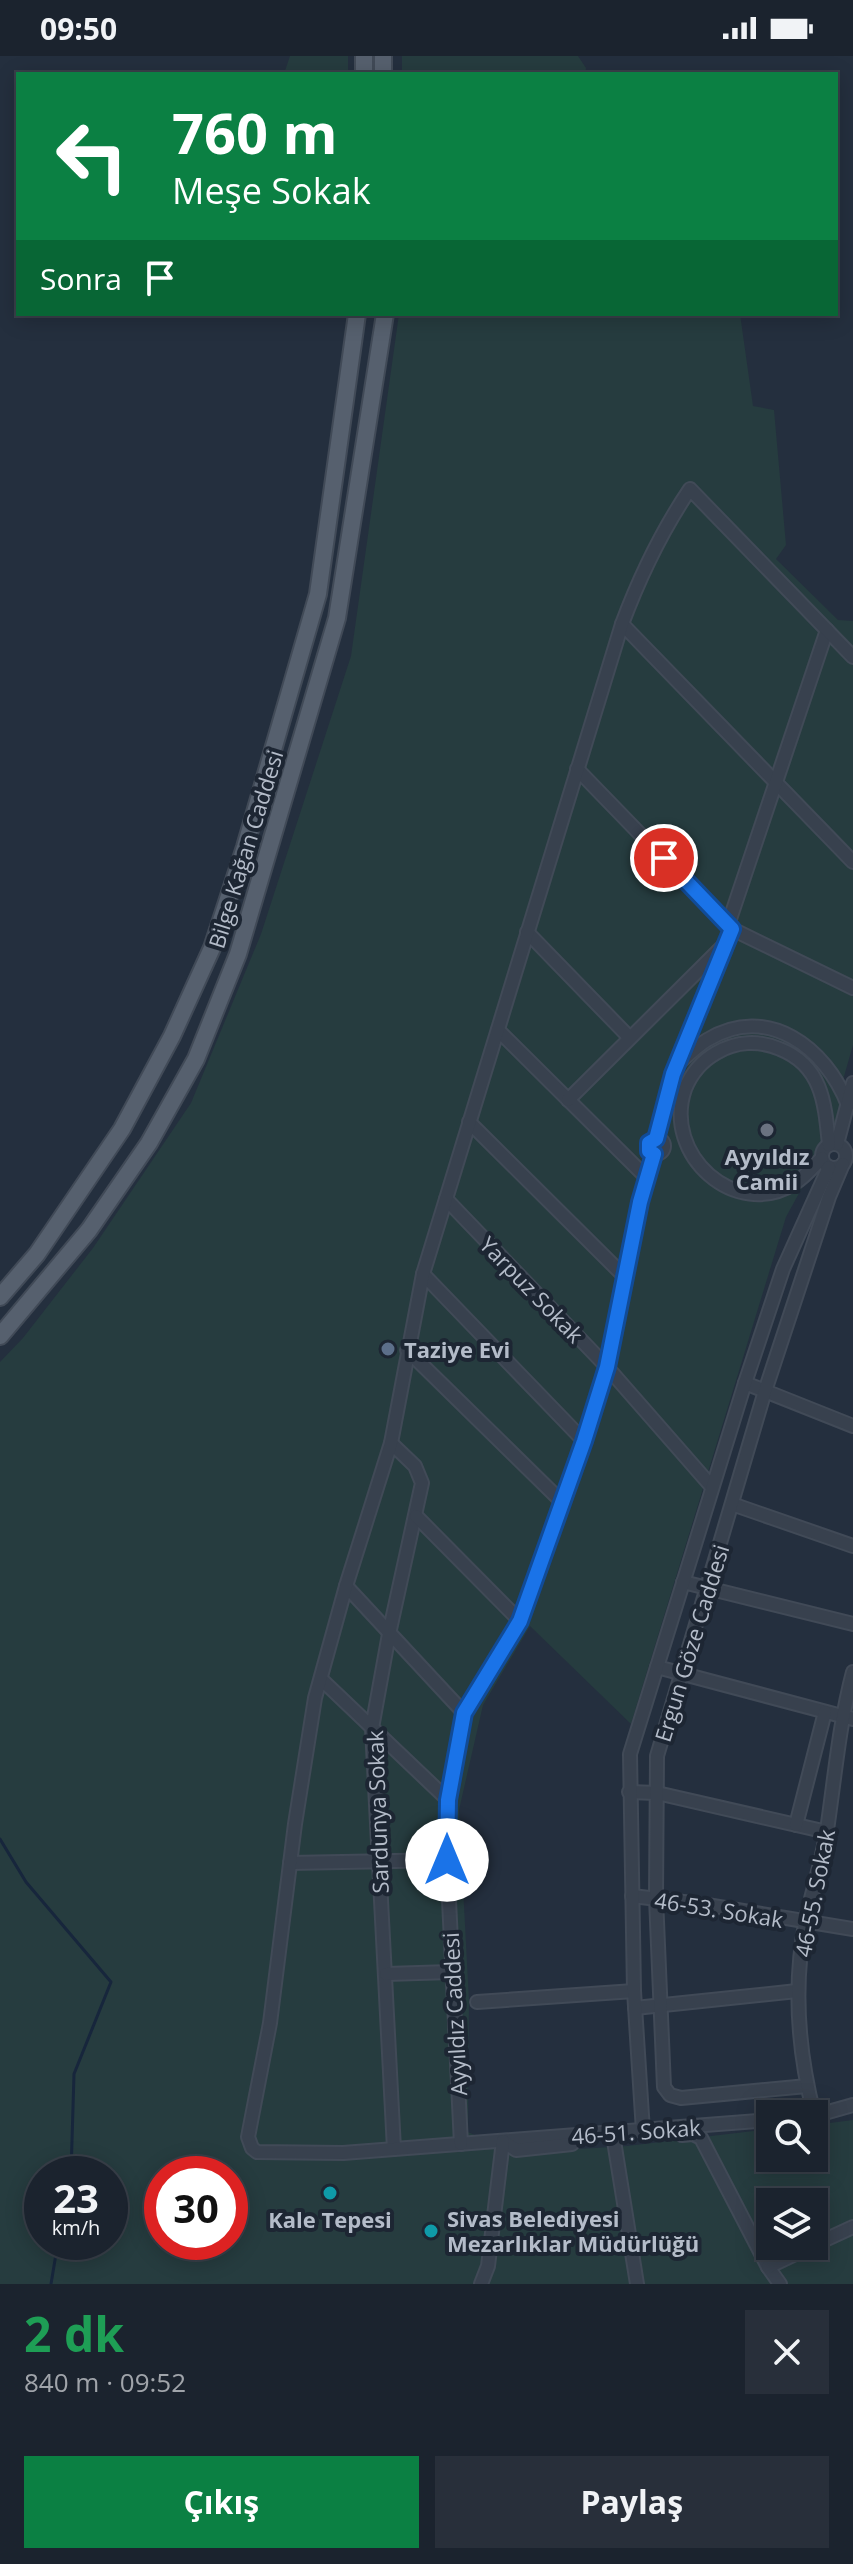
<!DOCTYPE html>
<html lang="tr">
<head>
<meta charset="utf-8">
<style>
	:root { --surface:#1b232e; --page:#282f3a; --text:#f1f3f6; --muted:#a0a4aa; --line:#39404a; --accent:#0b8043 }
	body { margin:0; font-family:"Open Sans",sans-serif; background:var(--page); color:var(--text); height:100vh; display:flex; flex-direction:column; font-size:30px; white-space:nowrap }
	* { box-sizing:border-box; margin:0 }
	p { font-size:26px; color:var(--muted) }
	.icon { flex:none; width:44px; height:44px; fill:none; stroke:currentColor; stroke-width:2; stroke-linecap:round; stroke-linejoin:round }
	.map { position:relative; height:2228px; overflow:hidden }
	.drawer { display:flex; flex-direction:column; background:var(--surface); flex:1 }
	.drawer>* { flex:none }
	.top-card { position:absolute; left:16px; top:16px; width:822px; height:244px; border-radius:0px; box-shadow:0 4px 20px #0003,0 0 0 2px var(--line); background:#0b8043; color:#fff; overflow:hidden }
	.tools { position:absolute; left:756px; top:2044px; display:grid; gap:16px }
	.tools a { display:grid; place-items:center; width:72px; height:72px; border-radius:0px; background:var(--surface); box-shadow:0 4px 20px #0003,0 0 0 2px var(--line); font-size:40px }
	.speed { position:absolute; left:24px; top:2100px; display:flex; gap:16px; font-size:40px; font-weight:700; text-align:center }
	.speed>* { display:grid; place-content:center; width:104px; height:104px; border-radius:50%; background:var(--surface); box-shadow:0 4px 20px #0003,0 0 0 2px var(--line); line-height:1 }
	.speed small { font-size:20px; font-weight:400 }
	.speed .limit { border:12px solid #d22; background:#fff; color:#111 }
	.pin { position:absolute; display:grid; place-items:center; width:68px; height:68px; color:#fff; margin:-34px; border:4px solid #fff; border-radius:50%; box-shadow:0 2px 8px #0007 }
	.me { position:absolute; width:88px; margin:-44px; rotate:0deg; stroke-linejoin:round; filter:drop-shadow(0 0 6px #0008) }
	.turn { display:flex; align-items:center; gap:28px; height:168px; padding:0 24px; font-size:36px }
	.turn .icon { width:104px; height:104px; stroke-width:2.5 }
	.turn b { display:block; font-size:56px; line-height:68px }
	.then { display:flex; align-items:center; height:76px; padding:0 24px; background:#0003; gap:16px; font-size:30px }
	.round { display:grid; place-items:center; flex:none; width:84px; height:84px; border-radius:0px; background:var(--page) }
	.overview { display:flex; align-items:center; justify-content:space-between; height:136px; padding:0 24px }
	h1 { font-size:48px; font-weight:700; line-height:60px; color:#1e9e55 }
	.cta { display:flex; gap:16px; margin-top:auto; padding:16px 24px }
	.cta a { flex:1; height:92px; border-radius:0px; background:var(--accent); color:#fff; font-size:32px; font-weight:700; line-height:92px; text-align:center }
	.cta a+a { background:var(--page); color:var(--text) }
	.status { display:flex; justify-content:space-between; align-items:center; height:56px; padding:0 40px; background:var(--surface); direction:ltr }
	.status svg { height:22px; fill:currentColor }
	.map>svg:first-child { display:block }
	.green { fill:#263c3f; fill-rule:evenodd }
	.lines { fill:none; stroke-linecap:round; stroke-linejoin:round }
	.stream { stroke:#17263c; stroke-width:3 }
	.minor-casing { stroke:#414a57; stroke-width:16 }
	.major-casing { stroke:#414a57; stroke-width:20 }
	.minor { stroke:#38414e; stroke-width:12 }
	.major { stroke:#56606e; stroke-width:16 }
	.route-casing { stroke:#114b97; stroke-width:20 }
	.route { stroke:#1a73e8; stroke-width:14 }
	.worship-dot { fill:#6b7280; stroke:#1d2633; stroke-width:3 }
	.service-dot { fill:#5c6f8a; stroke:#1d2633; stroke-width:3 }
	.culture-dot { fill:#0f9aa8; stroke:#1d2633; stroke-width:3 }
	.labels { text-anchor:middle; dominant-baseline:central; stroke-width:8; stroke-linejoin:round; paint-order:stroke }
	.street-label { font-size:22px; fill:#b4bcc9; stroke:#1d2633 }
	.poi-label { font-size:22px; font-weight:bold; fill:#b4bcc9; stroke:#1d2633 }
</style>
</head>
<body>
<div class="status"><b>09:50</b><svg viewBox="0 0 49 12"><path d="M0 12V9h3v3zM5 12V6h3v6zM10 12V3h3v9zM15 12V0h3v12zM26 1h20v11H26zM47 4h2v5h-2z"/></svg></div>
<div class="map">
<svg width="853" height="2228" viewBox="0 0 853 2228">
	<rect width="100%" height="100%" fill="#242f3e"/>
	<g class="green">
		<polygon points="290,0 348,0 348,18 284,18"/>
		<polygon points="402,0 578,0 586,12 585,18 402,18"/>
		<path d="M 399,258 L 740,258 L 753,350 L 774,354 L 786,489 L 776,503 L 838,564 L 853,565 L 853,989 L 843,1024 L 837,1068 L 786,1161 L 631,1668 L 530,1570 L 483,1649 L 459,1754 L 469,1945 L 468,2076 L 514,2097 L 627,2090 L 770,2073 L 770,2102 L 814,2102 L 814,2069 L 853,2064 L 853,2228 L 0,2228 L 0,1306 L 23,1282 L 93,1192 L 191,1047 L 261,878 L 351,600 ZM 42,2118 L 110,2118 L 110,2186 L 42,2186 ZM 162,2118 L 230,2118 L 230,2186 L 162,2186 ZM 770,2146 L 814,2146 L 814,2190 L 770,2190 Z"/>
	</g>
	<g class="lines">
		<g class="stream">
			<polyline points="0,1783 26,1826 111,1926 74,2018 71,2118"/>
			<polyline points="51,2228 58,2186"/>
		</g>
		<g class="minor-casing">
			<g id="minor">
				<polyline points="622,568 853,806"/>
				<polyline points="577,713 732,873 853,932"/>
				<polyline points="728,869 827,574"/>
				<polyline points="527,876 630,982"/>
				<polyline points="498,974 646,1121"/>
				<path d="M 678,1008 C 687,1000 697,990 707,984 C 768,947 826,992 848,1049"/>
				<polyline points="568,1044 727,886"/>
				<polyline points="469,1066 624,1220"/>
				<circle cx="656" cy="1090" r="8"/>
				<polyline points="656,1083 673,1018 725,890"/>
				<circle cx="834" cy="1100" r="12"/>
				<polyline points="837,1088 853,1027"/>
				<path d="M 822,1102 C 814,1110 805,1121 795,1127 C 736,1165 662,1099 685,1033 C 691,1018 702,1005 716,997 C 736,985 759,984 780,993 C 823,1010 825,1049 829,1089"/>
				<polyline points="446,1143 607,1311 712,1431"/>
				<polyline points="423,1218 584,1385"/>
				<polyline points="407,1294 562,1446"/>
				<polyline points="745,1327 853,1370"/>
				<polyline points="391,1387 415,1410 422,1427 389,1578 372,1672 394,2093"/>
				<polyline points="732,1448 853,1490"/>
				<polyline points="416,1460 520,1565"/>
				<polyline points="683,1526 853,1568"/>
				<polyline points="346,1530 464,1657"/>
				<polyline points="657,1611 853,1663"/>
				<polyline points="321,1623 448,1744"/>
				<polyline points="629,1736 657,1737 827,1776"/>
				<polyline points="796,1769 825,1656"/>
				<polyline points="290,1807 447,1804"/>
				<polyline points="632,1840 701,1848 853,1873"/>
				<polyline points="386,1918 451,1916"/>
				<polyline points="477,1946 634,1935"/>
				<polyline points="635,1952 797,1935"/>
				<polyline points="807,2030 681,2042 670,2039 664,2031 656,1842 657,1700 765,1335 829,1141 843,1108"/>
				<path d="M 814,2058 C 798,1995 793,1927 806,1863 C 813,1833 822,1804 827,1774 C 835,1720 839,1669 853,1616"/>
				<polyline points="814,2060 853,2049"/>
				<path d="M 770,2064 L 343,2097 L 257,2096 L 252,2092 L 248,2081 L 270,1967 L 295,1768 L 315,1642 L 346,1530 L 391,1387 L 423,1218 L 622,568 C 640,520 661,476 690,433 L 853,601"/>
				<polyline points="643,2075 634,1935 630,1698 745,1327 783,1213 829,1111"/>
				<polyline points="682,2079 693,2078 701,2082 768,2211 780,2228"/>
				<polyline points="503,2085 516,2094 572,2088"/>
				<polyline points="614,2085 637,2228"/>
				<polyline points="461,2088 447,1804 448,1744 464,1657 520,1565 584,1385 607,1311 624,1220 646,1121 654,1098"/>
				<polyline points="814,2189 853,2171"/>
				<polyline points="768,2211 812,2190"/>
				<polyline points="481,2228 488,2210 503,2085"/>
			</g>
		</g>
		<g class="major-casing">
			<g id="major">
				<polyline points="364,0 364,18"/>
				<polyline points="383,0 383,18"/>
				<polyline points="0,1241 37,1198 122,1073 172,980 212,892 245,791 318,538 357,258"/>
				<polyline points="0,1280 89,1174 149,1087 196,1003 238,898 337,562 385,258"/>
			</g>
		</g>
		<use href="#minor" class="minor"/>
		<use href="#major" class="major"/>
	</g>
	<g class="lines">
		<g class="route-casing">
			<polyline id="route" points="447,1804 448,1744 464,1657 520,1565 584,1385 607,1311 640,1146 654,1098 649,1095 649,1087 656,1083 673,1018 732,873 664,802"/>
		</g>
		<use href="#route" class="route"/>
	</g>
	<circle class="worship-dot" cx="767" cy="1074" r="8"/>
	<circle class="service-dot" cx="388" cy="1293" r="8"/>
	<g class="culture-dot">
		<circle cx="330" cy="2137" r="8"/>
		<circle cx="431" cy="2175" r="8"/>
	</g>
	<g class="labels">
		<g class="street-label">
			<text transform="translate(245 793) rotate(-73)">Bilge Kağan Caddesi</text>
			<text transform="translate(532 1233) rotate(46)">Yarpuz Sokak</text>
			<text transform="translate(691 1587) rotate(-73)">Ergun Göze Caddesi</text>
			<text transform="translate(377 1756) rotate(-92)">Sardunya Sokak</text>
			<text transform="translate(814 1837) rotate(-79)">46-55. Sokak</text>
			<text transform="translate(719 1853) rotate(9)">46-53. Sokak</text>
			<text transform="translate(454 1958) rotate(-93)">Ayyıldız Caddesi</text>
			<text transform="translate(636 2075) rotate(-4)">46-51. Sokak</text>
		</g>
		<g class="poi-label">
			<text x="767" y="1100">Ayyıldız<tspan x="767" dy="25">Camii</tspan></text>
			<text x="404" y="1293" text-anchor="start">Taziye Evi</text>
			<text x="447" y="2162" text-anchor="start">Sivas Belediyesi<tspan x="447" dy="25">Mezarlıklar Müdürlüğü</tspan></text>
			<text x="330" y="2163">Kale Tepesi</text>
		</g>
	</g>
</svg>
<div class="tools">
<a><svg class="icon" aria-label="search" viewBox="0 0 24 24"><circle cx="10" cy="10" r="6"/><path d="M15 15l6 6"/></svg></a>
<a><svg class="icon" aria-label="layers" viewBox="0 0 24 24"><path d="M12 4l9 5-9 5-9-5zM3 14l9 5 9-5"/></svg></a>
</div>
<div class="speed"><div>23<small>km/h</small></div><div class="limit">30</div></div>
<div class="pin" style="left:664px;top:802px;background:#d93025"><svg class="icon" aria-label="arrive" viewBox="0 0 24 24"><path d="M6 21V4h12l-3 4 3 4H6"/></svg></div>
<svg class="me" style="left:447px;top:1804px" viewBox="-20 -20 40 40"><circle r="19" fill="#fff"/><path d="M0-13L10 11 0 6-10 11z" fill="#1a73e8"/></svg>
<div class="top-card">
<div class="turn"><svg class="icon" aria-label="left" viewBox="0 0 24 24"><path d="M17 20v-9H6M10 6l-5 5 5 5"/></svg><div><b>760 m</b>Meşe Sokak</div></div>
<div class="then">Sonra<svg class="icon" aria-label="arrive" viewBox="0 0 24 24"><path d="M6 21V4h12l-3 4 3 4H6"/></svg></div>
</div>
</div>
<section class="drawer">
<div class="overview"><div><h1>2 dk</h1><p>840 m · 09:52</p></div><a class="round"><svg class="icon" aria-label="close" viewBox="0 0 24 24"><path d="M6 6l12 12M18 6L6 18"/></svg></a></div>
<div class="cta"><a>Çıkış</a><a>Paylaş</a></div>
</section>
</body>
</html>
